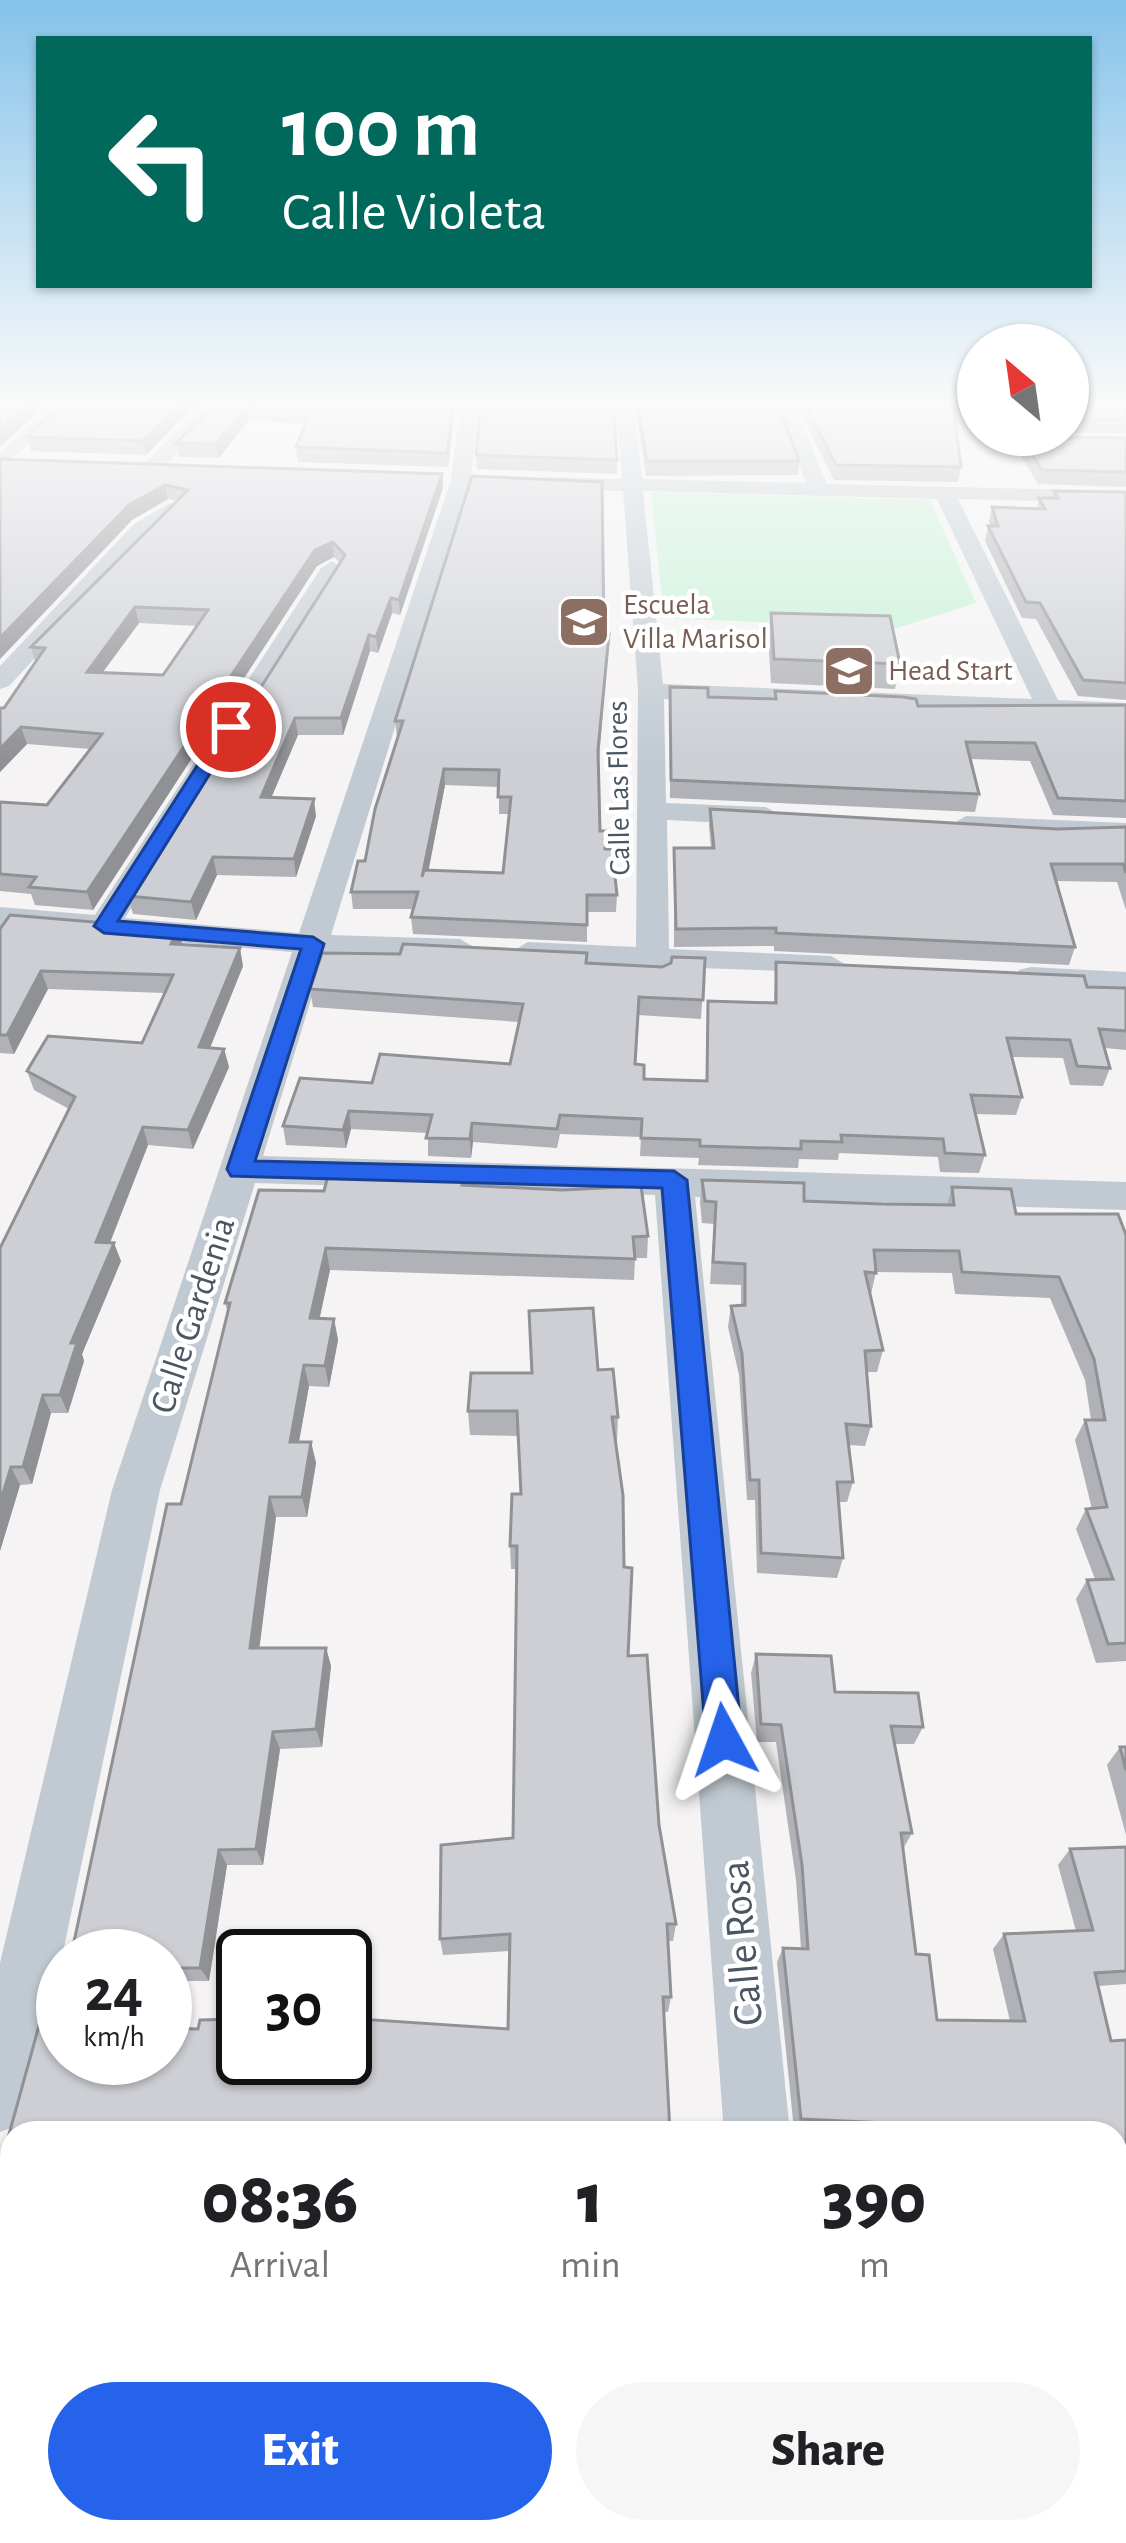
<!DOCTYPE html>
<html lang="en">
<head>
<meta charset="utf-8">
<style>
	:root { --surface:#fff; --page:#f6f6f6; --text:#202124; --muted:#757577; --accent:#2563eb }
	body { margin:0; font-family:"Alegreya Sans",sans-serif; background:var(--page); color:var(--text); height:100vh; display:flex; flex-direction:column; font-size:45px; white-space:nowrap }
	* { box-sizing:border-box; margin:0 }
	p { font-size:39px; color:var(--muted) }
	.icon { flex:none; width:66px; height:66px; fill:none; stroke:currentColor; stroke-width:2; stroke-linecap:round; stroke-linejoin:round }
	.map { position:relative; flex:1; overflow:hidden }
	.drawer { position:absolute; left:0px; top:2121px; width:1128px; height:423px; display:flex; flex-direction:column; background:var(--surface); border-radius:36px 36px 0 0; box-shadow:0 3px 9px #0004 }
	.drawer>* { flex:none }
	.banner { position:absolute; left:36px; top:36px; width:1056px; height:252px; border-radius:0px; box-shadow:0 3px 9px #0004; background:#00695c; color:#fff; overflow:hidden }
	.needle { width:78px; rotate:331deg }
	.buttons { position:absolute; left:957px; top:324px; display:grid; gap:24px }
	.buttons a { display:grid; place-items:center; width:132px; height:132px; border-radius:50%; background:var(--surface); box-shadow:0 3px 9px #0004; font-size:60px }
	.speed { position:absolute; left:36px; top:1929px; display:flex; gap:24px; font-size:60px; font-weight:700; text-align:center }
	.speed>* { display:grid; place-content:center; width:156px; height:156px; border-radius:50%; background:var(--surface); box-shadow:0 3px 9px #0004; line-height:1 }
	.speed small { font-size:30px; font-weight:400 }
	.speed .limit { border:6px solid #111; border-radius:18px; background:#fff; color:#111 }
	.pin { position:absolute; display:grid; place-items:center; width:102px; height:102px; color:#fff; margin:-51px; border:6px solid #fff; border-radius:50%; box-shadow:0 3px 12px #0007 }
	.me { position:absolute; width:132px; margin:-66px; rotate:355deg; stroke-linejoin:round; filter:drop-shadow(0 0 9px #0008) }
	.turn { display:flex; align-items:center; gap:42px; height:252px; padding:0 48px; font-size:54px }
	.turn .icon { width:156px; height:156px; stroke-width:2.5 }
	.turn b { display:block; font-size:84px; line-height:102px }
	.eta { display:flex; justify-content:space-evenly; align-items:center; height:204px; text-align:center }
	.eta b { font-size:72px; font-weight:800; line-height:84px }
	.action { display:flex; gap:24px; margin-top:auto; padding:24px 48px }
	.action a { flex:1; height:138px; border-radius:72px; background:var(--accent); color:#fff; font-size:48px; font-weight:800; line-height:138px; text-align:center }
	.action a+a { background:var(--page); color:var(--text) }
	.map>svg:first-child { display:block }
	.green { fill:#c3f1d5 }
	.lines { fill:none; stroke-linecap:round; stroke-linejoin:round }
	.minor { fill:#c1cad2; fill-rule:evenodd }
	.wall { fill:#b0b2b7; fill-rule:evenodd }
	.shaded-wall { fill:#909195 }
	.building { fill:#cdcfd5; stroke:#909195; stroke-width:3; fill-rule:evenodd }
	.route { fill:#2563eb; stroke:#184099; stroke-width:3 }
	.labels { text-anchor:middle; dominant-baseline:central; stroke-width:9; stroke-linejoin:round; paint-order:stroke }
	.far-education-label { font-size:30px; fill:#785e54; stroke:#fff; text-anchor:start }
	.far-street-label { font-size:30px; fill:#4a5661; stroke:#fff }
	.street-label { font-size:36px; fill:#4a5661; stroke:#fff }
	.near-street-label { font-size:42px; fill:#4a5661; stroke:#fff }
</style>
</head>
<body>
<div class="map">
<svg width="1126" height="2543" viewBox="0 0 1126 2543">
	<rect width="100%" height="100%" fill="#f5f3f3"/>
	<g class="green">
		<polygon points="651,492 930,500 976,603 897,628 664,618"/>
		<polygon points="0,2399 12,2400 12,2532 704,2532 705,2543 0,2543"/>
	</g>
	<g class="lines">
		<g class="minor">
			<polygon points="54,404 74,404 0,469 0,453"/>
			<polygon points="205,404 227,404 159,471 145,471 145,463"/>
			<polygon points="460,404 478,404 471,480 331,935 460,939 477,949 460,959 325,954 263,1156 1126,1182 1126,1210 695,1197 790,2133 724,2133 655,1195 255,1183 160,1490 32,2100 23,2123 0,2132 0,1963 112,1490 292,952 0,927 0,907 95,915 321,568 332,561 343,568 125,918 299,933 451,480"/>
			<path d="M 616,404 L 634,404 L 642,479 L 806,483 L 776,404 L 794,404 L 827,484 L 1126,491 L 1126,503 L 958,499 L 1058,700 L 1126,703 L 1126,719 L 664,699 L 666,803 L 766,807 L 781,816 L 766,825 L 667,820 L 669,949 L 831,956 L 848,966 L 843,973 L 528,962 L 511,952 L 528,942 L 636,947 L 638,690 L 623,491 L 545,489 L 535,483 L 545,477 L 622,479 ZM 643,491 L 937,499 L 1032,699 L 663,684 Z"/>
			<polygon points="998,435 1126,436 1126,448 1001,446 991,440"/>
			<polygon points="170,503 187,507 150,534 9,686 0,689 0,666 134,524"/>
			<polygon points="966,816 1126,823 1126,841 955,831 951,825"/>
			<polygon points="1031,967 1126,972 1126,992 1019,984 1014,977 1019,970"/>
			<rect x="0" y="2248" width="12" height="70"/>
			<polygon points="1116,2296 1126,2297 1126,2369 1116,2368"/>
			<rect x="744" y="2532" width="76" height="11"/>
		</g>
	</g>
	<g class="wall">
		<polygon points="63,404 211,404 189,411 146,455 31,451 27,437"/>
		<polygon points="217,404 454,416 448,467 298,462 296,447 306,424 249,420 219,458 179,457 176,443"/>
		<polygon points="635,404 778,404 799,461 798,475 646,476"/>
		<polygon points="796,404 953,404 961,467 958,482 834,480"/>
		<rect x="1068" y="404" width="58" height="29"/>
		<polygon points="1021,437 1126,438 1126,487 1038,484 1018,451"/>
		<polygon points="476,455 617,460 617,474 477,469"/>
		<path d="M 0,459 L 442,474 L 443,488 L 400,615 L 392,613 L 378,653 L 370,651 L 343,735 L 298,735 L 271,797 L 316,816 L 296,877 L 217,875 L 196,920 L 133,914 L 128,896 L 340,563 L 334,557 L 317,566 L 93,910 L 35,905 L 31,894 L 0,891 L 0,802 L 47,805 L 90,749 L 27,744 L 0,772 L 0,708 L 4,708 L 35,661 L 31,647 L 177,501 L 168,499 L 132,520 L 0,659 ZM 139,623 L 198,626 L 163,675 L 103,672 Z"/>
		<polygon points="1054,491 1126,492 1126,700 1078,696 1036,619 1022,618 985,541 988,526 990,526 989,522 992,507 1037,509 1039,498 1052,498"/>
		<polygon points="771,613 900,664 895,689 771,683 768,637"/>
		<path d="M 604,634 L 609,634 L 599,760 L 600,831 L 617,895 L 616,912 L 587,912 L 587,942 L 413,934 L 411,917 L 413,909 L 353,909 L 351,892 L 365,861 L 398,737 L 397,737 L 395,721 ZM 445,785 L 499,787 L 499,814 L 510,814 L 503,873 L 428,871 Z"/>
		<polygon points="670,687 708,697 774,699 775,691 918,706 1126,705 1126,818 1053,815 1030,761 970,759 979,794 975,812 670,798"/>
		<polygon points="710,809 1057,829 1126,827 1126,910 1117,882 1056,881 1075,947 1069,965 774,951 774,946 674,947 674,848 711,848 709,826"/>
		<polygon points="0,929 178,929 182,945 243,966 210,1048 224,1049 229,1067 193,1149 148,1145 110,1243 121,1261 82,1354 84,1361 68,1413 51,1413 32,1484 20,1485 0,1551 0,1248 69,1109 34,1090 27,1071 142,1043 165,993 48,989 14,1054 0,1053"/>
		<polygon points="705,958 701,1019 638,1015 635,1064 644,1079 706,1081 708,1001 774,1003 776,962 1087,987 1126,988 1126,1050 1105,1048 1110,1068 1103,1086 1070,1085 1063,1058 1012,1057 1022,1097 1016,1115 975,1114 985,1155 979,1173 940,1172 938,1157 839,1153 838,1160 799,1159 798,1168 698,1165 699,1158 640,1156 641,1137 560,1134 557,1148 473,1142 471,1158 428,1156 428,1133 351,1129 346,1148 286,1145 283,1126 372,1083 510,1064 519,1022 313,1007 310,989 586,963 662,967"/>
		<polygon points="464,1172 465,1185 648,1236 647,1258 635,1258 634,1280 330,1270 319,1318 334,1319 338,1340 329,1387 309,1386 299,1442 311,1442 316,1463 307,1517 276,1517 259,1648 326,1648 331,1666 322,1747 280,1749 263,1865 227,1865 209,1981 165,1981 181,1504 228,1314 225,1303 324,1191"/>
		<polygon points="702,1180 804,1201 882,1204 947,1204 952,1187 1016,1214 1126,1235 1126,1661 1096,1663 1076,1599 1087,1580 1095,1579 1076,1529 1086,1509 1092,1509 1075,1440 1085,1420 1091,1420 1085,1380 1050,1298 955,1294 952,1273 876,1272 871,1294 883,1350 877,1372 867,1372 871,1426 865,1446 849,1445 853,1482 847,1502 839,1502 843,1558 837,1578 757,1573 755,1500 747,1500 739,1375 728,1327 731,1306 741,1306 741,1285 710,1284 714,1224 702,1223 700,1202"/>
		<polygon points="593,1308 598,1370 613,1369 618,1417 617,1441 615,1441 623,1495 624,1567 632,1568 628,1656 647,1655 659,1825 676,1924 673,1941 668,1941 671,1997 668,2012 664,2012 670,2133 12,2133 12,2189 0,2182 0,2167 40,2022 63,2023 63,2058 165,2058 165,2028 198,2029 200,2020 243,2019 243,2058 345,2058 345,2018 508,2029 510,1951 443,1955 440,1939 441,1845 513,1838 517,1569 511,1569 510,1546 512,1494 521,1494 518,1436 470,1435 468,1411 471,1373 531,1373 529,1311"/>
		<polygon points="756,1654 835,1692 923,1727 914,1744 894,1744 912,1833 903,1849 916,1954 937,2020 1010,2021 993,1949 1004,1934 1076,1931 1058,1865 1070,1849 1126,1847 1126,1984 1098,1986 1111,2041 1126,2040 1126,2245 1116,2245 1116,2133 866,2133 794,2130 777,1962 783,1948 801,1948 796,1880 776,1742 757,1742 751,1673"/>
		<polygon points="1120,1747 1126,1747 1126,1835 1107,1765"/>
		<polygon points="825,2532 1006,2532 1008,2543 826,2543"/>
		<polygon points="1072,2532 1116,2532 1126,2543 1073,2543"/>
	</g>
	<g class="shaded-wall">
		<polygon points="29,404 47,404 0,447 0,430"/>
		<polygon points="180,404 211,404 189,411 146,455 143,441"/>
		<polygon points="453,404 454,416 448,467 447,453"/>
		<polygon points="247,407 249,420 219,458 216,444"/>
		<polygon points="442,474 443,488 400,615 399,600"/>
		<polygon points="165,485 168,499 132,520 0,659 0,638 129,505"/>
		<polygon points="333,542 334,557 317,566 93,910 87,892 315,550"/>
		<polygon points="391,598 392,613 378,653 376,637"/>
		<polygon points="135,607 139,623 91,688 87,672"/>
		<polygon points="369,635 370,651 343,735 341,718"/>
		<polygon points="295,718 298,735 264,815 261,797"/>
		<polygon points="21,727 27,744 0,772 0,749"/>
		<polygon points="444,769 445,785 424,894 422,877"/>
		<polygon points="314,799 316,816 296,877 294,859"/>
		<polygon points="213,857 217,875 196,920 191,902"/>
		<polygon points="178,929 183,947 171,944"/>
		<polygon points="240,948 243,966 203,1065 199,1047"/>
		<polygon points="41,971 48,989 14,1054 7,1035"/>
		<polygon points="224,1049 229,1067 193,1149 188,1130"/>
		<polygon points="349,1111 351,1129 346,1148 343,1130"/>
		<polygon points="472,1123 473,1142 471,1158 470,1139"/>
		<polygon points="143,1127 148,1145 103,1260 96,1242"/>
		<polygon points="114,1243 121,1261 82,1354 84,1361 68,1413 60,1395 71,1343"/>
		<polygon points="326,1248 330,1270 315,1340 310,1318"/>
		<polygon points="334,1319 338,1340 329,1387 325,1366"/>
		<polygon points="304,1365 309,1386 295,1463 290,1442"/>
		<polygon points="43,1395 51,1413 32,1484 23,1467"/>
		<polygon points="311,1442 316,1463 307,1517 302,1497"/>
		<polygon points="11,1467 20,1485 0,1551 0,1503"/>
		<polygon points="270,1497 276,1517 257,1667 250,1648"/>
		<polygon points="326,1648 331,1666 322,1747 316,1729"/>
		<polygon points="273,1732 280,1749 263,1865 256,1849"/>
		<polygon points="219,1850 227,1865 209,1981 200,1968"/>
	</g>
	<g class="building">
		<polygon points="0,404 29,404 0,430"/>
		<polygon points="63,404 180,404 143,441 27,437"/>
		<polygon points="217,404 453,404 447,453 296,447 311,411 247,407 216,444 176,443"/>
		<polygon points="481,404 613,404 617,460 476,455"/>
		<polygon points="637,404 778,404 799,461 647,461"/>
		<polygon points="805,404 953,404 961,467 836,465"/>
		<rect x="1068" y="404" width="58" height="15"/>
		<polygon points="1021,437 1126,438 1126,472 1042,470"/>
		<path d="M 0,459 L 442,474 L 399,600 L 391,598 L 376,637 L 369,635 L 341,718 L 295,718 L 261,797 L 314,799 L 294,859 L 213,857 L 191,902 L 128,896 L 345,555 L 333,542 L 315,550 L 87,892 L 29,887 L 36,877 L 0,874 L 0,802 L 47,805 L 102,734 L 21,727 L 0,749 L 0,708 L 4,708 L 45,648 L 31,647 L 188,490 L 165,485 L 129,505 L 0,638 ZM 135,607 L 208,610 L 163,675 L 87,672 Z"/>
		<path d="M 472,476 L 602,482 L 604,634 L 609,634 L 598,750 L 600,831 L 606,831 L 605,849 L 612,849 L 617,895 L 587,895 L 587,925 L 411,917 L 418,892 L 351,892 L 358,861 L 365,861 L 375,809 L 403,721 L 395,721 ZM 444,769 L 499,770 L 498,797 L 511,797 L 503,873 L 424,870 L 422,877 Z"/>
		<polygon points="1054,491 1126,492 1126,683 1083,680 1040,603 1026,602 988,526 998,526 992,507 1045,509 1039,498 1058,498"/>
		<polygon points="771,613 890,616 900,664 774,659"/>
		<polygon points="670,687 708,688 708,697 776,699 775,691 903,697 916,699 918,706 1126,705 1126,801 1058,798 1035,743 966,742 979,794 671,780"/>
		<polygon points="710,809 1057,829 1126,827 1126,873 1123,864 1051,864 1075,947 776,933 776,928 676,929 674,848 714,848"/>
		<polygon points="10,915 178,929 171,944 240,948 199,1047 224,1049 188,1130 143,1127 96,1242 114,1243 71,1343 77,1343 60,1395 43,1395 23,1467 11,1467 0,1503 0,1248 75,1097 27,1071 48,1036 142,1043 173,975 41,971 7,1035 0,1035 0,929"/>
		<polygon points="403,944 587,953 586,963 662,967 671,963 672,957 705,958 703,1000 639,997 635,1064 644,1065 644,1079 707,1081 708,1001 776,1003 776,962 1084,976 1087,987 1126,988 1126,1031 1099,1029 1110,1068 1077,1066 1070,1040 1007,1038 1022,1097 971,1095 985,1155 945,1153 943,1139 841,1135 842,1142 801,1141 801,1149 700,1146 700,1140 641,1138 642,1119 560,1115 557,1129 472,1123 470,1139 426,1138 432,1115 349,1111 343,1130 283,1126 300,1078 372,1083 380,1054 510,1064 523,1004 310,989 322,953 400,954"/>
		<polygon points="330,1168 464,1172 462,1185 562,1190 641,1186 648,1236 633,1237 635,1259 326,1248 310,1318 334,1319 325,1366 304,1365 290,1442 311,1442 302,1497 270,1497 250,1648 326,1648 316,1729 273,1732 256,1849 219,1850 200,1968 165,1968 165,1956 71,1956 167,1504 181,1504 230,1303 225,1303 259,1190 324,1191"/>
		<polygon points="702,1180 804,1183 804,1201 882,1204 954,1205 952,1187 1011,1189 1016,1214 1118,1214 1126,1235 1126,1643 1108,1644 1087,1580 1113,1579 1086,1509 1107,1507 1085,1420 1105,1420 1094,1359 1059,1277 962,1272 959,1251 874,1250 876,1273 865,1272 883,1350 865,1351 871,1426 846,1424 853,1482 837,1482 843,1558 761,1553 759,1480 750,1480 742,1354 731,1306 745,1305 745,1264 713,1262 716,1202 705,1201"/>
		<polygon points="593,1308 598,1370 613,1369 618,1417 612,1417 623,1495 624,1567 632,1568 628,1656 647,1655 659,1825 676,1924 667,1924 671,1997 663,1997 670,2133 12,2133 12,2180 0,2180 0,2167 40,2022 63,2023 63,2058 165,2058 165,2028 198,2029 200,2020 243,2019 243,2058 345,2058 345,2018 508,2029 510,1934 440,1939 441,1845 513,1838 517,1546 510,1546 512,1494 521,1494 517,1411 468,1411 471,1373 532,1373 529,1311"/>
		<polygon points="756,1654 831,1656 835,1692 918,1693 923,1727 891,1726 912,1833 901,1833 916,1954 929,1955 937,2020 1025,2021 1004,1934 1093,1930 1070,1849 1126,1847 1126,1971 1095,1973 1111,2041 1126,2040 1126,2237 1116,2237 1116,2133 973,2133 972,2127 801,2119 783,1948 808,1949 802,1865 781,1725 761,1724"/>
		<polygon points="1120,1747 1126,1747 1126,1770"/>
		<polygon points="1116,2473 1126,2474 1126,2543 1093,2543 1091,2532 1116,2532"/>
		<polygon points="835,2532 1006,2532 1008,2543 837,2543"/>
	</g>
	<linearGradient id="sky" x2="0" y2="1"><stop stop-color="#85c3ea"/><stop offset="0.53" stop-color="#fafafa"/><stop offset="1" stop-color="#fafafa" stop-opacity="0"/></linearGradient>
	<rect width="1126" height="760" fill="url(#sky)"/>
	<polygon class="route" points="231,722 239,727 118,921 313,937 324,944 255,1161 674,1171 687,1180 742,1740 737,1753 724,1758 711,1753 706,1740 662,1188 231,1176 227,1169 301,949 104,933 94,926 222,727"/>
	<defs>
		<g id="school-square" transform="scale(2.7)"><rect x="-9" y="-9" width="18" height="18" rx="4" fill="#8d6e63" stroke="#fff"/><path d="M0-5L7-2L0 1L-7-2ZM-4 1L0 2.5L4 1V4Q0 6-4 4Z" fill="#fff"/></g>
	</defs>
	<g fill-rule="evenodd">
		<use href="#school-square" x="584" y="622"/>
		<use href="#school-square" x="849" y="671"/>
	</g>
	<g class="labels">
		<g class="far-education-label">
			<text x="623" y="605">Escuela<tspan x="623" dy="34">Villa Marisol</tspan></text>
			<text x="888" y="671">Head Start</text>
		</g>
		<g class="far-street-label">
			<text transform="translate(619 788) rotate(-91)">Calle Las Flores</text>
		</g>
		<g class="street-label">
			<text transform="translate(193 1315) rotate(-72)">Calle Gardenia</text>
		</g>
		<g class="near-street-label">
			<text transform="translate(742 1943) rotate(-95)">Calle Rosa</text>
		</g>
	</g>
</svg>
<div class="buttons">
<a><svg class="needle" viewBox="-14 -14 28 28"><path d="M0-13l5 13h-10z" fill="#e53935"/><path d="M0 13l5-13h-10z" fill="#757577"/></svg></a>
</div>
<div class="speed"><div>24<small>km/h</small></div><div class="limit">30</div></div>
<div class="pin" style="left:231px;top:727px;background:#d93025"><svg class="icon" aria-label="arrive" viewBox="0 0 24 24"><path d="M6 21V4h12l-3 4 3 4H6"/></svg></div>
<svg class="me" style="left:724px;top:1740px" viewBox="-20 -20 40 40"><path d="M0-17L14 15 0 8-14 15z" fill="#2563eb" stroke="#fff" stroke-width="4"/></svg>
<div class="banner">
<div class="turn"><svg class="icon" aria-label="left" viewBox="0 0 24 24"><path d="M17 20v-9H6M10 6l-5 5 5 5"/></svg><div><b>100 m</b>Calle Violeta</div></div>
</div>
<section class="drawer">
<div class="eta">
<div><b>08:36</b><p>Arrival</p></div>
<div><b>1</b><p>min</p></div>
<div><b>390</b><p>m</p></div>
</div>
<div class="action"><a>Exit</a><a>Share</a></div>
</section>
</div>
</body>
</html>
